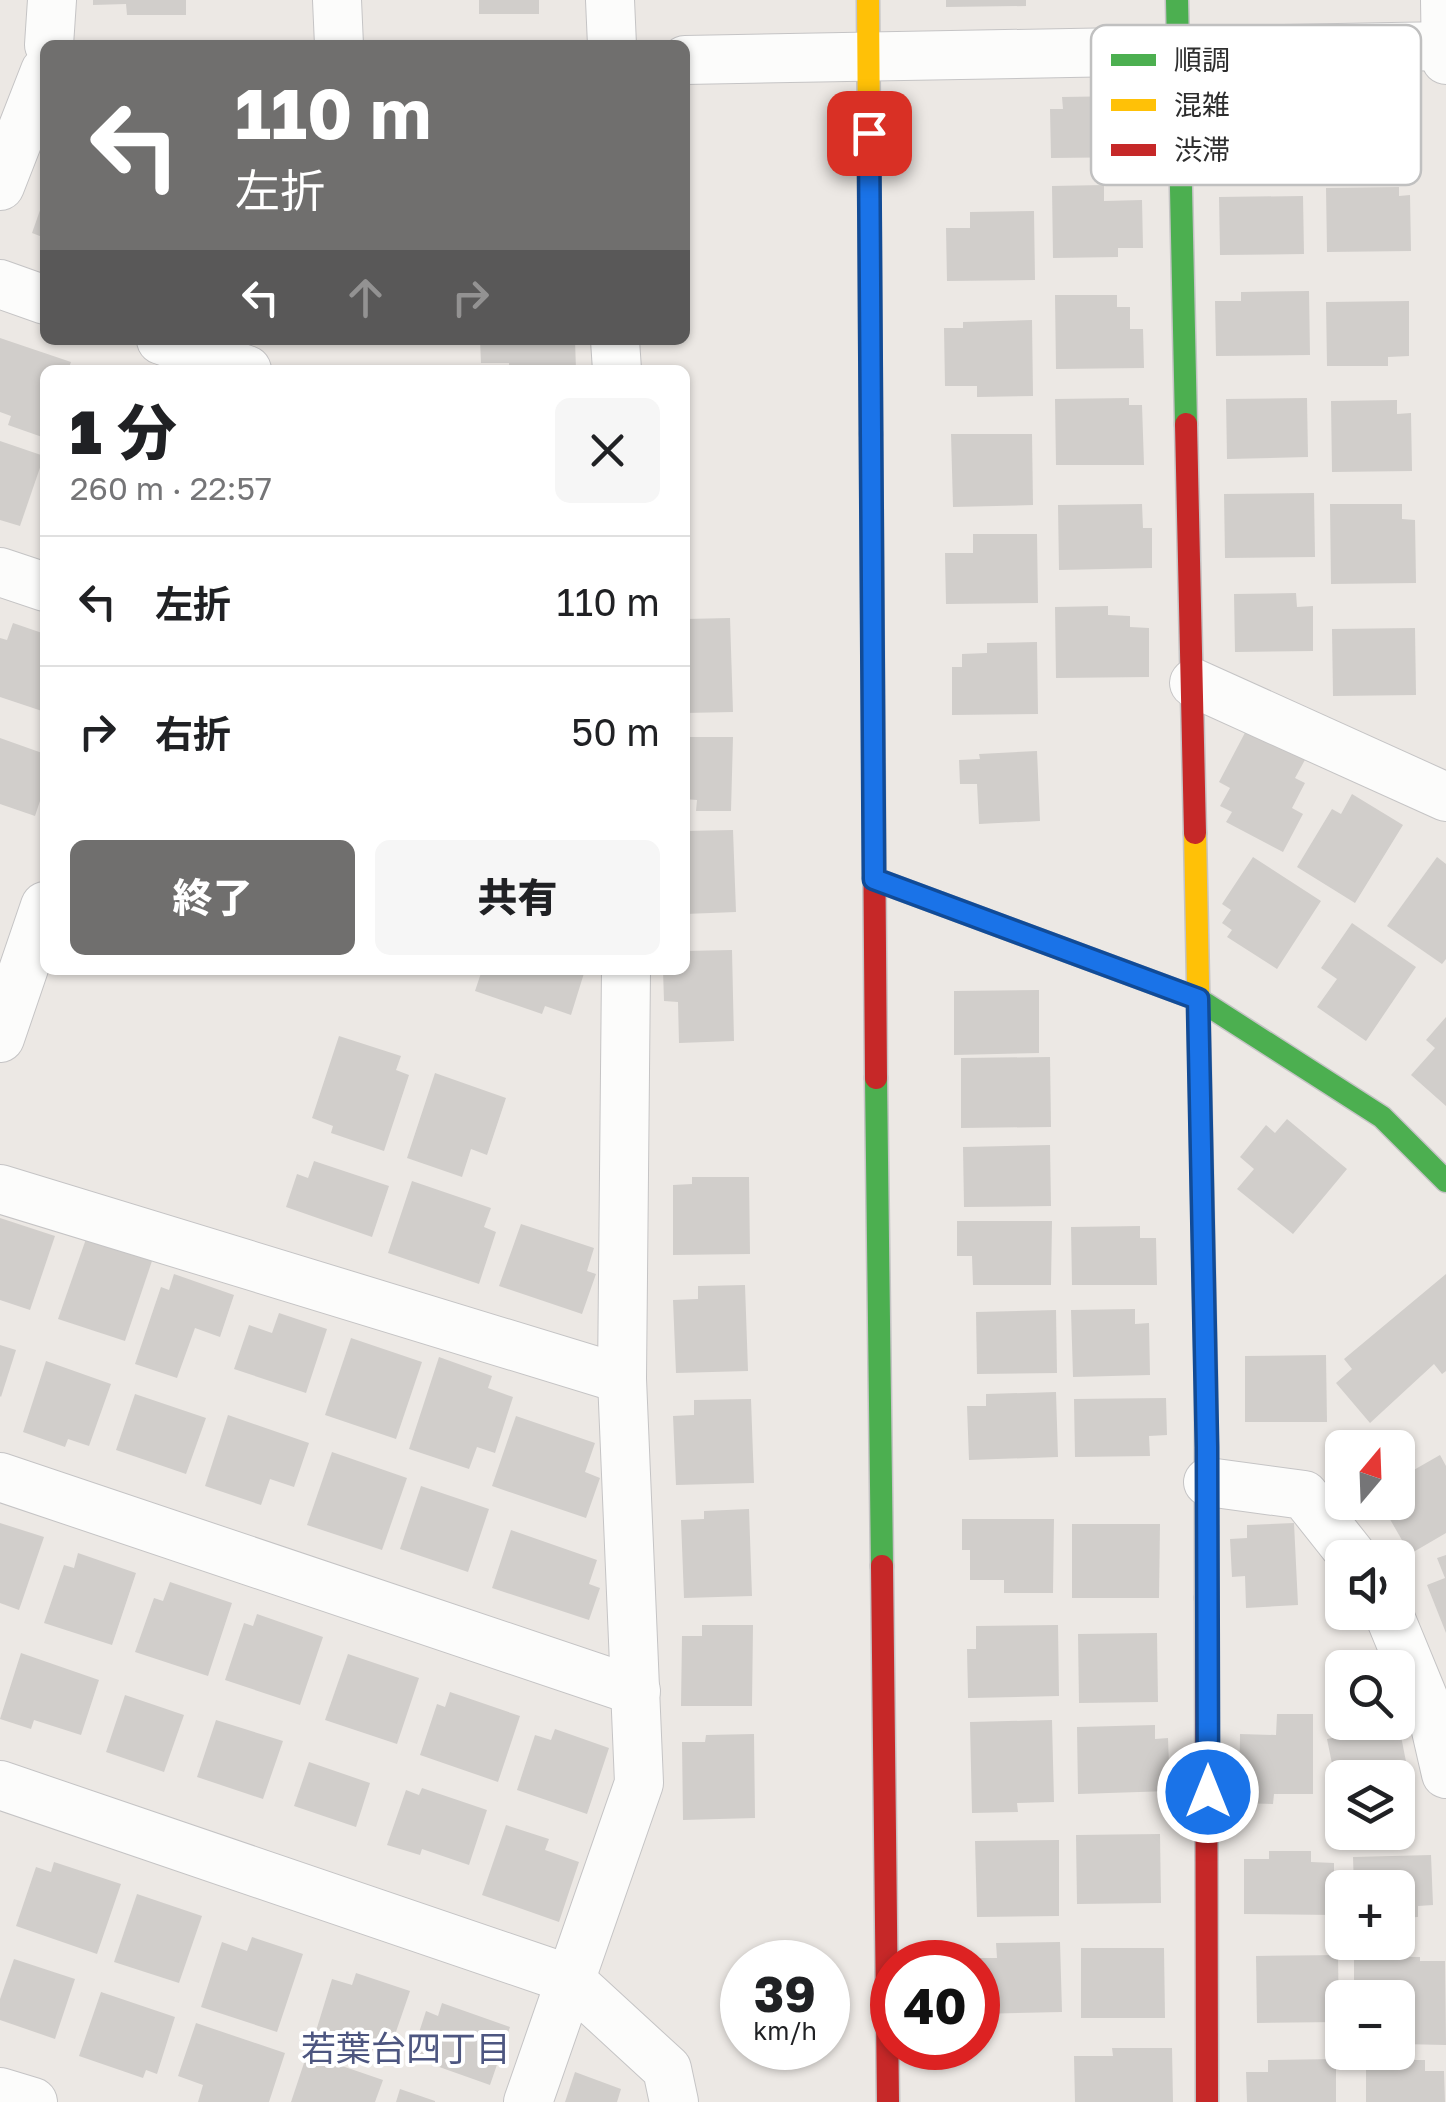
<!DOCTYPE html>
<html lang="ja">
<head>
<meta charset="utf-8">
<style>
	:root { --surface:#fff; --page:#f6f6f6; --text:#202124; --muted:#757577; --line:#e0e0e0; --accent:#706f6e }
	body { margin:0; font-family:"Golos Text","Noto Sans JP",sans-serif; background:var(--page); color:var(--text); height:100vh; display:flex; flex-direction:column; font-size:38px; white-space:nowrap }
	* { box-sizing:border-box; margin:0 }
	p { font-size:32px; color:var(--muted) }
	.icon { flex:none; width:55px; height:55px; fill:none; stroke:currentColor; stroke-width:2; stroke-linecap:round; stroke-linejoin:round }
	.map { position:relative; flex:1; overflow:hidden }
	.drawer { position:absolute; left:40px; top:365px; width:650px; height:610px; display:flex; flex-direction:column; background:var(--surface); border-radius:15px; box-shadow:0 2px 8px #0004 }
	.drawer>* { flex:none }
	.top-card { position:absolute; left:40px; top:40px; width:650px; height:305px; border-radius:15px; box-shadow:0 2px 8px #0004; background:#706f6e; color:#fff; overflow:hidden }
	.needle { width:65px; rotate:19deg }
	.buttons { position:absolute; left:1325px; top:1430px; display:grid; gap:20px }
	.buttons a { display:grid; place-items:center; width:90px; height:90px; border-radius:15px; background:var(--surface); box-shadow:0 2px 8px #0004; font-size:50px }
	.speed { position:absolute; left:720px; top:1940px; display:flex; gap:20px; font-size:50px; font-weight:700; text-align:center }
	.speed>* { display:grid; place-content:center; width:130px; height:130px; border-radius:50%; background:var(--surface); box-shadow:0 2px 8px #0004; line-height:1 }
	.speed small { font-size:25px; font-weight:400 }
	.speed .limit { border:15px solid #d22; background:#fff; color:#111 }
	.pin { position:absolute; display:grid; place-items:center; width:85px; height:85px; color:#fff; margin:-42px; border-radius:20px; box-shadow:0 5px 15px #0006 }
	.me { position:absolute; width:110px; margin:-55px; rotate:0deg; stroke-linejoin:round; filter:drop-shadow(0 0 8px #0008) }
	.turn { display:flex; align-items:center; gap:35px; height:210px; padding:0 30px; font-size:45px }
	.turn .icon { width:130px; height:130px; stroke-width:2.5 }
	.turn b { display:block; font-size:70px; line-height:85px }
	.lanes { display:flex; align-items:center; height:95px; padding:0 30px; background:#0003; justify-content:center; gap:50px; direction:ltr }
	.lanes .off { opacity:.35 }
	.round { display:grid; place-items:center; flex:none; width:105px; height:105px; border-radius:15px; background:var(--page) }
	.head { display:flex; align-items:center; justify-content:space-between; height:170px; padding:0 30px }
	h1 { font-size:60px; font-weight:800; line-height:75px }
	.action { display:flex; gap:20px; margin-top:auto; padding:20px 30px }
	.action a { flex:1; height:115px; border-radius:15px; background:var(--accent); color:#fff; font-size:40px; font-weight:800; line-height:115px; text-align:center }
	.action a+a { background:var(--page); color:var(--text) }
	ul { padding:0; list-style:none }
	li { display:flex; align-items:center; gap:30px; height:130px; padding:0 30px; border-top:2px solid var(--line) }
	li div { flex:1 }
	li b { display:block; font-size:38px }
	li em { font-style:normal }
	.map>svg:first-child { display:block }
	.building { fill:#d1cecb }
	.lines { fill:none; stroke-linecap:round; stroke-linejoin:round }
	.street-casing { stroke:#c5c4c5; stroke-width:50 }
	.fast-casing { stroke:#c5c4c5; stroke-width:25 }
	.slow-casing { stroke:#c5c4c5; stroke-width:25 }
	.jam-casing { stroke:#c5c4c5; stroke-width:25 }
	.street { stroke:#fcfcfb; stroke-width:48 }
	.fast { stroke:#4caf50; stroke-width:22 }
	.slow { stroke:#ffc107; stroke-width:22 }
	.jam { stroke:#c62828; stroke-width:22 }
	.route-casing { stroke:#114b97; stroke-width:25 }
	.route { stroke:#1a73e8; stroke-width:18 }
	.labels { text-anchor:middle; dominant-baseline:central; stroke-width:8; stroke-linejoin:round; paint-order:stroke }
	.neighbourhood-label { font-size:35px; fill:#4d5680; stroke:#fff }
	.key { fill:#fff; stroke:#c0c0c0; stroke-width:2.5 }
	.key-label { font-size:28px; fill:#2e2e2e }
</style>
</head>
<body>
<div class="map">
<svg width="1446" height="2102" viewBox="0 0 1446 2102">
	<rect width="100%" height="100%" fill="#ece8e4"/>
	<g class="building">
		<polygon points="93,0 186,0 186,15 127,15 126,4 93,5"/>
		<rect x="479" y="0" width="60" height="14"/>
		<polygon points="946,0 1026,0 1026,6 946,7"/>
		<polygon points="1124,96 1124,107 1141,106 1142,157 1051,158 1050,109 1063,109 1062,97"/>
		<polygon points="1104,185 1104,201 1142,200 1143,248 1118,248 1118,257 1053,258 1052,186"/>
		<polygon points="1399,187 1399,196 1410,195 1411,251 1327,252 1326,188"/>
		<polygon points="45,196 45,238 32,233"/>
		<polygon points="1303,196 1304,254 1220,255 1219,197"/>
		<polygon points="1034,211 1035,280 947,281 946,228 970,228 970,212"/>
		<polygon points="1309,291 1310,355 1216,356 1215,301 1241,301 1241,292"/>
		<polygon points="1055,295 1117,295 1117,307 1130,307 1130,329 1143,329 1144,368 1056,369"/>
		<polygon points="1409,301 1409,356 1388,357 1388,366 1327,366 1326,302"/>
		<polygon points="1032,320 1033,396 977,397 977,386 945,386 944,328 963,328 963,322"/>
		<polygon points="0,338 71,362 68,370 45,370 45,438 8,425 11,416 0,412"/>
		<polygon points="480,340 575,340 576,370 509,370 509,363 481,363"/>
		<polygon points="1129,398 1129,405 1142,405 1144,465 1056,465 1055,399"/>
		<polygon points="1307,398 1308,457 1227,459 1226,399"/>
		<polygon points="1397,400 1397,414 1411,413 1412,471 1332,472 1331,401"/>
		<polygon points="951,434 1032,434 1033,505 953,507"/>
		<polygon points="0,441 44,456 20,526 0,520"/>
		<polygon points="1314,493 1315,557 1225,558 1224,494"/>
		<polygon points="1142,504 1143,528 1152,528 1152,568 1059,570 1058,505"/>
		<polygon points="1330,504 1402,504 1402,519 1415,520 1416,583 1331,584"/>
		<polygon points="973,534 1037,534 1038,603 946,604 945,553 973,553"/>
		<polygon points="1296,593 1297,607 1313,606 1313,651 1235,652 1234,594"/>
		<polygon points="1108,606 1108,615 1130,616 1130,627 1149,628 1149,677 1056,678 1055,607"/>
		<polygon points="730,618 733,712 685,713 685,619"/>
		<polygon points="13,623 45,634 45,712 0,697 0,638 7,640"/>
		<polygon points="1415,628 1416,695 1333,696 1332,629"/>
		<polygon points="1037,642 1038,714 952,715 952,667 962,667 962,654 987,653 987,643"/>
		<polygon points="1248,727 1306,758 1295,778 1305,783 1292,808 1303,814 1283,852 1226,822 1232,812 1220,806 1230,788 1219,782"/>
		<polygon points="685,737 733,737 731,811 696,811 697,800 685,799"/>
		<polygon points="0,738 45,754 45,786 35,816 0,804"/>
		<polygon points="1037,751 1040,821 979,824 977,784 960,784 959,760 980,759 979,754"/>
		<polygon points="1352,794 1403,825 1355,903 1297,867 1332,809 1341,814"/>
		<polygon points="733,830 736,912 685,914 685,831"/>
		<polygon points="1253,857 1321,901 1277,969 1227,937 1232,930 1222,923 1231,910 1222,904"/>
		<polygon points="1437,857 1446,864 1446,959 1442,964 1387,926"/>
		<polygon points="1352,923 1416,967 1366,1041 1317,1007 1337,979 1321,968"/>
		<polygon points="732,950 734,1041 679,1043 678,1002 664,1001 663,970 685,970 685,951"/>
		<polygon points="482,970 585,970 571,1015 545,1006 542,1014 475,991"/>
		<polygon points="1039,990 1039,1053 954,1055 954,991"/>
		<polygon points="1446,1017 1446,1106 1411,1075 1435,1048 1426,1040"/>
		<polygon points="339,1036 401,1056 396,1070 409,1075 384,1151 331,1133 333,1126 312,1118"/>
		<polygon points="1050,1057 1051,1127 961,1128 961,1058"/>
		<polygon points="435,1073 506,1098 487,1155 471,1149 462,1177 407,1158"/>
		<polygon points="1287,1119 1347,1169 1293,1234 1237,1189 1254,1169 1240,1157 1266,1125 1275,1133"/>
		<polygon points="1050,1145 1051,1206 964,1207 963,1147"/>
		<polygon points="314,1161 389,1186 372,1237 286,1207 297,1174 308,1178"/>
		<polygon points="692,1177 749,1177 750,1254 673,1255 673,1185 692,1184"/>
		<polygon points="412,1181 491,1208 484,1227 496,1232 479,1284 388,1253"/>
		<polygon points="0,1218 55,1236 30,1310 0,1300"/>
		<polygon points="957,1221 1052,1221 1051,1285 973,1285 972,1256 957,1256"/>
		<polygon points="521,1224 594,1248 587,1271 596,1274 582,1314 499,1286"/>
		<polygon points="1140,1226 1140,1238 1156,1238 1157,1285 1072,1285 1071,1227"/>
		<polygon points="86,1239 152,1261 125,1341 58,1319"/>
		<polygon points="174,1274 234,1295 220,1337 195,1328 177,1378 135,1364 161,1287 169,1290"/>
		<polygon points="1446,1274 1446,1371 1442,1374 1434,1364 1370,1423 1336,1383 1352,1369 1344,1359"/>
		<polygon points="745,1285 748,1371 676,1373 673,1300 698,1299 698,1286"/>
		<polygon points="1135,1309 1135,1324 1149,1323 1150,1375 1073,1377 1071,1310"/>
		<polygon points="1056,1310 1057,1373 977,1374 976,1312"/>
		<polygon points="279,1313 327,1329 306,1393 234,1369 249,1325 272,1333"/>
		<polygon points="351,1338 422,1362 396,1439 325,1415"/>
		<polygon points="0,1345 16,1350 1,1397 0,1396"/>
		<polygon points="1326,1355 1327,1422 1245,1422 1245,1356"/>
		<polygon points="439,1357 492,1376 488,1388 513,1397 495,1453 477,1447 469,1469 409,1449"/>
		<polygon points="46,1361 111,1384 89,1446 68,1439 65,1447 23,1432"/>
		<polygon points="1056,1392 1058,1457 969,1460 967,1406 986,1406 986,1394"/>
		<polygon points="135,1394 206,1418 186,1474 116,1450"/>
		<polygon points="1166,1398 1167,1435 1149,1436 1150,1456 1075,1457 1074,1399"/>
		<polygon points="751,1399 754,1483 676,1485 673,1416 694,1415 694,1400"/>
		<polygon points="228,1415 309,1443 294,1487 270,1479 261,1505 205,1486"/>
		<polygon points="516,1416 595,1443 585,1472 600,1478 586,1518 492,1486"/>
		<polygon points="332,1452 407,1478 382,1550 307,1525"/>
		<polygon points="1440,1455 1446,1466 1446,1533 1410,1554 1380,1502 1398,1502 1398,1479"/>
		<polygon points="421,1486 489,1509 468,1572 400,1549"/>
		<polygon points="749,1509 752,1596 684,1598 681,1520 704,1519 704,1511"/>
		<polygon points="962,1519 1054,1519 1053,1593 1004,1593 1004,1580 970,1580 970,1550 962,1550"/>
		<polygon points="0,1523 44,1537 19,1610 0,1603"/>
		<polygon points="1294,1523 1298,1605 1246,1608 1245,1576 1232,1577 1230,1539 1247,1538 1247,1525"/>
		<polygon points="1072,1524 1160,1524 1159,1598 1072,1598"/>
		<polygon points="511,1530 597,1560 589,1584 600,1588 589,1620 492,1588"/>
		<polygon points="78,1553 136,1573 112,1645 44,1623 64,1565 74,1568"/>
		<polygon points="1446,1555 1446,1633 1427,1585 1445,1578 1437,1558"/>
		<polygon points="170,1582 232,1603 208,1676 135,1652 154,1598 163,1601"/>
		<polygon points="257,1614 323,1637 300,1705 225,1680 244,1623 253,1626"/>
		<polygon points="702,1625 753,1625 752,1706 681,1706 682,1636 702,1636"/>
		<polygon points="1058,1625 1059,1696 968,1698 967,1649 976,1649 976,1626"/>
		<polygon points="1157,1633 1158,1702 1079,1703 1078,1634"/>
		<polygon points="21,1653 99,1680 81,1735 34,1720 31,1729 0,1719"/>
		<polygon points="348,1654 419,1678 397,1744 325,1720"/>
		<polygon points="450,1692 520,1716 498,1782 420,1755 437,1704 445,1707"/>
		<polygon points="125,1695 184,1715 164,1772 106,1752"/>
		<polygon points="1277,1714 1313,1714 1313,1794 1274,1794 1273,1804 1239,1803 1240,1734 1276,1735"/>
		<polygon points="216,1720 283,1741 263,1799 197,1777"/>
		<polygon points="1052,1720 1054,1802 1017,1803 1018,1812 972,1813 970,1722"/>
		<polygon points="1155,1725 1155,1739 1168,1738 1170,1791 1078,1794 1077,1727"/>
		<polygon points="1399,1726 1413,1797 1398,1800 1398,1778 1342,1778 1341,1808 1327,1739"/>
		<polygon points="555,1729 609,1748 587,1814 517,1790 535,1735 551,1740"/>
		<polygon points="754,1734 755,1818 683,1820 682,1742 705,1742 706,1735"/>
		<polygon points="309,1762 370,1783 356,1827 294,1806"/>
		<polygon points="422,1788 487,1810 469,1865 422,1849 420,1855 387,1845 406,1790 419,1795"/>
		<polygon points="506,1825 549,1839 545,1850 579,1862 559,1922 482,1895"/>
		<polygon points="1160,1834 1161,1903 1077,1904 1076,1835"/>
		<polygon points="1059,1840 1059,1916 977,1917 975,1841"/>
		<polygon points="1269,1851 1311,1851 1311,1862 1334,1863 1334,1915 1244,1914 1244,1859 1269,1859"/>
		<polygon points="1431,1855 1433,1905 1418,1906 1418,1917 1398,1918 1398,1888 1354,1888 1353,1857"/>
		<polygon points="54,1862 121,1884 97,1954 16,1926 36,1867 51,1872"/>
		<polygon points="137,1894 202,1916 179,1983 114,1962"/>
		<polygon points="252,1937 303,1954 277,2032 201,2007 222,1942 247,1951"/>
		<polygon points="1060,1942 1062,2012 978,2014 978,1962 970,1962 970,1958 997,1958 996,1943"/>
		<polygon points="1081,1948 1164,1948 1165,2018 1081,2018"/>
		<polygon points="1338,1955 1339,2022 1257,2023 1256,1956"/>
		<polygon points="1354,1956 1420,1957 1420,1961 1445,1961 1446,2045 1401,2044 1398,1998 1354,1998"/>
		<polygon points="14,1959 75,1979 55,2039 0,2020 0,1999"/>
		<polygon points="356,1973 410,1991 388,2055 316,2031 332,1979 352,1985"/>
		<polygon points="101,1992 175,2017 157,2074 146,2070 143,2078 79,2056"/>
		<polygon points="442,2003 510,2027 490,2085 411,2057 426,2011 438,2016"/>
		<polygon points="196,2023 285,2053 269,2102 198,2102 203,2085 178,2076"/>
		<polygon points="1112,2048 1172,2048 1173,2102 1075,2102 1074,2056 1113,2056"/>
		<polygon points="307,2054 383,2080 375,2102 291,2102"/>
		<polygon points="1336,2059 1336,2102 1247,2102 1246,2072 1268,2072 1268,2060"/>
		<polygon points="1366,2060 1425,2060 1425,2071 1444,2071 1445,2102 1366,2102"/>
		<polygon points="575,2072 621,2089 617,2102 565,2102"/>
		<polygon points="400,2089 435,2101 435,2102 396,2102"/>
	</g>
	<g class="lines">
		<g class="street-casing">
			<g id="street">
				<polyline points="337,0 339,45"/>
				<polyline points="610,0 612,45"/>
				<polyline points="1445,0 1446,60"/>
				<polyline points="49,45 52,0"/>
				<polyline points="685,60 1446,46"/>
				<polyline points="0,186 45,71"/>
				<polyline points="0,284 45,300"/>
				<polyline points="161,340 247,370"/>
				<polyline points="615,340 617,370"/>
				<polyline points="0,572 45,587"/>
				<polyline points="1194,683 1446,797"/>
				<polyline points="0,1038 45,906"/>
				<polyline points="0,1189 622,1379"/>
				<polyline points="0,1477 636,1691"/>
				<polyline points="1208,1482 1304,1495 1354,1558"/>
				<polyline points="1388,1612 1435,1726 1446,1774"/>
				<polyline points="0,1785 569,1979 667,2069 674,2102"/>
				<polyline points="0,2092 33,2102"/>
				<polyline points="528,2102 639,1783 622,1379 626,970"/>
			</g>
		</g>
		<g class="fast-casing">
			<g id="fast">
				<polyline points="1177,0 1186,424"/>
				<polyline points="874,879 1198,999 1382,1117 1446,1181"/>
				<polyline points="876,1078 882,1566"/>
			</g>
		</g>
		<g class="slow-casing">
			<g id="slow">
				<polyline points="868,0 871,434"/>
				<polyline points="1195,833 1206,1378 1206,1598"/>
			</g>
		</g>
		<g class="jam-casing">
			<g id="jam">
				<polyline points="1186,424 1195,833"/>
				<polyline points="871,434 876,1078"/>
				<polyline points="882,1566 888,2102"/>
				<polyline points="1206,1598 1207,2102"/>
			</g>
		</g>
		<use href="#street" class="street"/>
		<use href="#fast" class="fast"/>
		<use href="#slow" class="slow"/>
		<use href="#jam" class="jam"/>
	</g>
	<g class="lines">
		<g class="route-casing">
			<polyline id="route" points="869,133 874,879 1198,999 1207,1447 1208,1792"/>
		</g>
		<use href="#route" class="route"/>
	</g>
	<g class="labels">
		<g class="neighbourhood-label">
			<text x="406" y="2048">若葉台四丁目</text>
		</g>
	</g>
	<rect x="1091" y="25" width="330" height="160" rx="15" class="key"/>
	<rect x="1111" y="54" width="45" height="12" fill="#4caf50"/>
	<rect x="1111" y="99" width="45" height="12" fill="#ffc107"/>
	<rect x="1111" y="144" width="45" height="12" fill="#c62828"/>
	<g class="key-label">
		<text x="1174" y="70">順調</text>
		<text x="1174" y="115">混雑</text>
		<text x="1174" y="160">渋滞</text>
	</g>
</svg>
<div class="buttons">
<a><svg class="needle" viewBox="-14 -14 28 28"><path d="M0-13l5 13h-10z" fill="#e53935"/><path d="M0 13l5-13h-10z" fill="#757577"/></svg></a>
<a><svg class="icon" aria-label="sound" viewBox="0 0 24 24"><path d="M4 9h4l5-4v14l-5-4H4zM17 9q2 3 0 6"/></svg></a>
<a><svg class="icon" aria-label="search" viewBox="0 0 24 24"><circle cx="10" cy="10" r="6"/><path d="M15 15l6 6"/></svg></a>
<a><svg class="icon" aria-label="layers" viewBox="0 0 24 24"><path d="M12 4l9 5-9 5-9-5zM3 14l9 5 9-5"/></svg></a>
<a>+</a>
<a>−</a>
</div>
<div class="speed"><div>39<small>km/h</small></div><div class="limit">40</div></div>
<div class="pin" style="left:869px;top:133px;background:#d93025"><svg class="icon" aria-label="arrive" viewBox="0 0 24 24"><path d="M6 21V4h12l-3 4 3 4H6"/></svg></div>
<svg class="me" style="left:1208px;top:1792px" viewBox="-20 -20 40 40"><circle r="17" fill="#1a73e8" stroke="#fff" stroke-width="3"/><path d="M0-11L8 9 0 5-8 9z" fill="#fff"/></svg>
<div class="top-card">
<div class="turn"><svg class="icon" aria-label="left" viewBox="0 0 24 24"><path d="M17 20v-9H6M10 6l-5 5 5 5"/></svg><div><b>110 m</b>左折</div></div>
<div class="lanes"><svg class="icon" aria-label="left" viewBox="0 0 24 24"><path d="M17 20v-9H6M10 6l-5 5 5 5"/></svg><svg class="icon off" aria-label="ahead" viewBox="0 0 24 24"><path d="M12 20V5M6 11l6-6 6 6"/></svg><svg class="icon off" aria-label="right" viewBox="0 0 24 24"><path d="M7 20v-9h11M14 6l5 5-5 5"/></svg></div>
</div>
<section class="drawer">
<div class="head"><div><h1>1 分</h1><p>260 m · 22:57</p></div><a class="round"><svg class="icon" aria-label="close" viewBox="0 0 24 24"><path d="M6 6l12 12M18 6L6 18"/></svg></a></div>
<ul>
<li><svg class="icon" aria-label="left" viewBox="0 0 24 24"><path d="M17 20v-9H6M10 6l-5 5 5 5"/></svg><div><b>左折</b></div><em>110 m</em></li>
<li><svg class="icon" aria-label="right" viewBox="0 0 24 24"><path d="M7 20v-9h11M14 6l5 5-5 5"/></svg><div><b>右折</b></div><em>50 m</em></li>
</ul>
<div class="action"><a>終了</a><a>共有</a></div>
</section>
</div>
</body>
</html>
